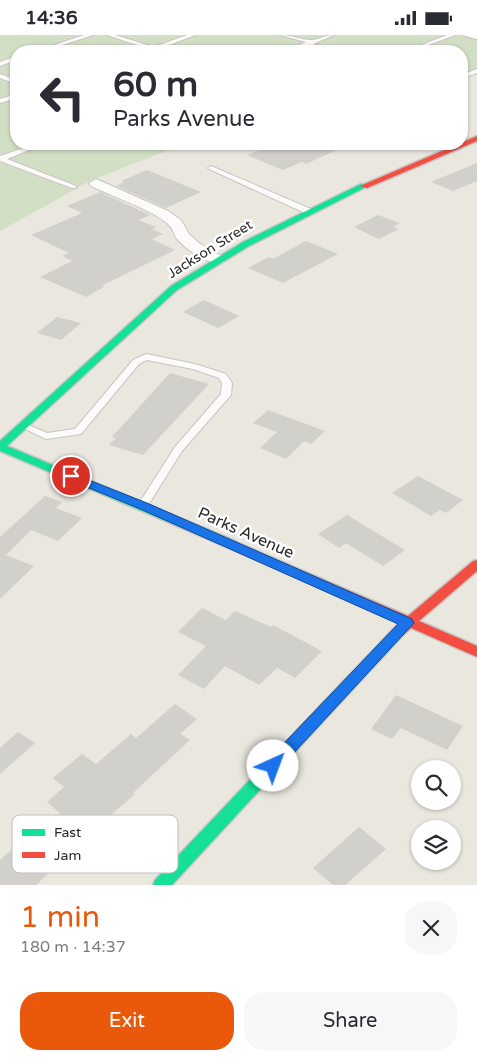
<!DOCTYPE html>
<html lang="en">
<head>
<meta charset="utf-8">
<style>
	:root { --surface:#fff; --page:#f7f7f7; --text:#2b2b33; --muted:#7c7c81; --accent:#ea580c }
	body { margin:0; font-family:"Varela Round",sans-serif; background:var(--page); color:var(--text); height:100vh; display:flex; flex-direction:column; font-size:19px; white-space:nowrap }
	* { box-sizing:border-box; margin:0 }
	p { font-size:16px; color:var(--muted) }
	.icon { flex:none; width:28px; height:28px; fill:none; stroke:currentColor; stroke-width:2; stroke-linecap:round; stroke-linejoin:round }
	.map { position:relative; height:850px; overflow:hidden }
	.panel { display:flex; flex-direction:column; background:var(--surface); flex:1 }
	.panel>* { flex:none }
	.top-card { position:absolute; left:10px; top:10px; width:458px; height:105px; border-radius:20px; box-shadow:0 1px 4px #0004; background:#fff; color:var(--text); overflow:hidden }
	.fabs { position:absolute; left:411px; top:725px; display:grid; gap:10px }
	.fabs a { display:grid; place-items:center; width:50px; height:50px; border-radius:50%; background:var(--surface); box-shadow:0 1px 4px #0004; font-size:25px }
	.pin { position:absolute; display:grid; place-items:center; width:42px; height:42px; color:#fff; margin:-21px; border:2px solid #fff; border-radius:50%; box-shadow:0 1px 5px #0007 }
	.me { position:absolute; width:55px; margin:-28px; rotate:43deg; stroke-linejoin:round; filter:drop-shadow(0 0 4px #0008) }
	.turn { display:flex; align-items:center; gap:18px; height:105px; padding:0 20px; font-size:22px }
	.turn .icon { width:65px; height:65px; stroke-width:2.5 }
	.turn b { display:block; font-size:35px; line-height:42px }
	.round { display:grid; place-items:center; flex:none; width:52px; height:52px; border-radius:20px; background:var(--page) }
	.overview { display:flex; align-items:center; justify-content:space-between; height:85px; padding:0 20px }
	h1 { font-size:30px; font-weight:600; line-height:38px; color:var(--accent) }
	.action { display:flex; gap:10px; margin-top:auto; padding:10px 20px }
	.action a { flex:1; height:58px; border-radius:20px; background:var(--accent); color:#fff; font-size:20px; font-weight:600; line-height:58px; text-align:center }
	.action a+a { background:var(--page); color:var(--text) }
	.status { display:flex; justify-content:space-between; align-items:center; height:35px; padding:0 25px; background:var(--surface); direction:ltr }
	.status svg { height:14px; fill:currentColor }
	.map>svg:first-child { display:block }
	.cemetery { fill:#d2dfc5 }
	.building { fill:#d2d0cb }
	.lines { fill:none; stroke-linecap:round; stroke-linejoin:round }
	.lane-casing { stroke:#c7c5c5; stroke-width:2 }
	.street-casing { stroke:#c7c5c5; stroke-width:2 }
	.fast-casing { stroke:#c7c5c5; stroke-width:3 }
	.jam-casing { stroke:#c7c5c5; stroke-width:3 }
	.lane { fill:#fcfbfa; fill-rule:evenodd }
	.street { fill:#fcfbfa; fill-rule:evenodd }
	.fast { fill:#16e098; fill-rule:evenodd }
	.jam { fill:#f24e42; fill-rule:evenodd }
	.route { fill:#1a73e8; stroke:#114b97 }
	.labels { text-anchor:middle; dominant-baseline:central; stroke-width:5; stroke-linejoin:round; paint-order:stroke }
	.far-street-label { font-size:14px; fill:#2a2a2a; stroke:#fff }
	.street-label { font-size:16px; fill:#2a2a2a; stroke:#fff }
	.key { fill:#fff; stroke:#bfbfbf; stroke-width:1 }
	.key-label { font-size:14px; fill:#2a2a2a }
</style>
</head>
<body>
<div class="status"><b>14:36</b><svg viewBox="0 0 49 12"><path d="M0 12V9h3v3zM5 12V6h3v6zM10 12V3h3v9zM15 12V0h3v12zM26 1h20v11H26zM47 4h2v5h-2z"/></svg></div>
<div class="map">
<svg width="477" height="850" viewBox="0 0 477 850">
	<rect width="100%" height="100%" fill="#eae7df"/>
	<polygon class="cemetery" points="0,0 477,0 477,38 461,44 461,16 16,16 16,109 184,109 92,145 0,196"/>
	<g class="building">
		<polygon points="275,109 347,109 347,110 306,129 302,127 283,135 247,120"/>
		<polygon points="477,128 477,146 453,156 431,147"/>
		<polygon points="147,135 201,157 166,173 116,151 124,147 121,146"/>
		<polygon points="100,157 150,180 139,185 156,192 152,194 163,199 152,204 175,215 101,251 104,252 86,262 40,242 72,226 62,221 69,218 31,200 82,178 67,171"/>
		<polygon points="378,180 400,188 393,192 399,194 379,204 354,192"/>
		<polygon points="306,206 338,219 283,248 248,233 269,222 273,224"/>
		<polygon points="204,265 239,281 218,293 183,277"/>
		<polygon points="57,282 81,288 61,305 37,298"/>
		<polygon points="170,338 209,349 143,420 109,410 116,403 112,402"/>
		<polygon points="268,375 325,396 311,409 304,406 286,424 260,413 277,397 253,388"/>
		<polygon points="418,441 463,465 446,478 440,475 431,481 392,458"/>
		<polygon points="45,461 62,467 56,473 82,483 58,506 31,495 6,520 34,531 0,564 0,502"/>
		<polygon points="347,480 405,515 383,531 346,508 339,513 318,499"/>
		<polygon points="202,573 226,585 235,576 271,592 273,590 322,616 295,643 277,633 259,650 225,631 204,654 178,640 206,611 178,597"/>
		<polygon points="396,660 463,691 447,715 401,693 392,704 371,694"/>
		<polygon points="175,669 197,684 180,699 190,705 133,758 135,759 88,800 83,795 53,824 59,829 36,850 0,850 0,825 25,803 30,806 60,778 47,767 64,752 53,743 82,719 96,729 131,699 136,703"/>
		<polygon points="18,697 35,708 0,739 0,713"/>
		<polygon points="359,792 386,814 345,850 333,850 313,833"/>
	</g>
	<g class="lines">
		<g class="lane-casing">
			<g id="lane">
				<polygon points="84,0 93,0 44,16 36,16"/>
				<polygon points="107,0 115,0 154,12 187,0 195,0 159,14 163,16 149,16 149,14"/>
				<path d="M 280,0 C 291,0 299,4 309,5 C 317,6 325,0 334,0 L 313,9 L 337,16 C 327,17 319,12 309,11 C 301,10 294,16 285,16 L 306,7 Z"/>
				<polygon points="447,0 455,0 413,16 406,16"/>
				<polygon points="464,0 477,0 477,4 465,1"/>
				<polygon points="16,21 16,25 0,31 0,27"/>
				<polygon points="477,34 477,38 461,44 461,40"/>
				<polygon points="0,39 16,45 16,49 0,43"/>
				<polygon points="16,59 16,63 0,68 0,64"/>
				<polygon points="36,109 44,109 7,124 76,151 76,153 72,153 0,126 0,121"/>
				<polygon points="211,131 311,174 312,176 305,178 209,134 208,133"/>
				<polygon points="146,319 195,329 226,339 232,348 231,360 182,416 147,472 143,473 138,470 175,412 221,359 222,348 219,343 193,334 147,325 139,329 81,399 46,404 19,391 24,388 47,398 75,394 133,325"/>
			</g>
		</g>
		<g class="street-casing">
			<path id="street" d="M 96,144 L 168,176 L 181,185 L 189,199 L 199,208 L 226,224 L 224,227 C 209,231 187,215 177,204 C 174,200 173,194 170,191 C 158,177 109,160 91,151 L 89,148 Z"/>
		</g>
		<g class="fast-casing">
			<g id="fast">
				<polygon points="361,149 368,151 249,211 177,255 7,411 235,506 237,509 235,512 227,512 0,416 0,406 171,251 243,207"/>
				<polygon points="398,592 403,594 405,597 403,600 172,850 153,850 155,845 393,594"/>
			</g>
		</g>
		<g class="jam-casing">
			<g id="jam">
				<polygon points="477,101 477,106 367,153 360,151"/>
				<polygon points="231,505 408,581 473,526 477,525 477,536 419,586 477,611 477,622 411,593 403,600 393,600 391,597 399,588 227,512 225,509"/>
			</g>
		</g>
		<use href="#lane" class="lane"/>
		<use href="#street" class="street"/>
		<use href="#fast" class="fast"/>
		<use href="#jam" class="jam"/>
	</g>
	<polygon class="route" points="71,438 147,468 412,584 414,588 278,735 273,737 267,735 265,731 267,726 398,589 138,473 67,444 66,441"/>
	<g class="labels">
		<g class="far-street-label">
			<text transform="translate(210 214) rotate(-32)">Jackson Street</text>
		</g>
		<g class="street-label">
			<text transform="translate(246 498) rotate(24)">Parks Avenue</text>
		</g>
	</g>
	<rect x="12" y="780" width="166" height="58" rx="8" class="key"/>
	<rect x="22" y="794" width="23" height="7" fill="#16e098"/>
	<rect x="22" y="817" width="23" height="6" fill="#f24e42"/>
	<g class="key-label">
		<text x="54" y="802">Fast</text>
		<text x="54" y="825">Jam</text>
	</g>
</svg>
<div class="fabs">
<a><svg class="icon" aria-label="search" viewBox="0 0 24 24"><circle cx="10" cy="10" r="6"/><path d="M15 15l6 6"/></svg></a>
<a><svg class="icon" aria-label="layers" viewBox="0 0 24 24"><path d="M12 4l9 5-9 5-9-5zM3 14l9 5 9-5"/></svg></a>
</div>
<div class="pin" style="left:71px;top:441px;background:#d93025"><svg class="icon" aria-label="arrive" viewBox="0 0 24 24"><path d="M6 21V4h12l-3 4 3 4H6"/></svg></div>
<svg class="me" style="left:273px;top:731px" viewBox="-20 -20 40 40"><circle r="19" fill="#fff"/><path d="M0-13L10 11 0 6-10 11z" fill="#1a73e8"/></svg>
<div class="top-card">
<div class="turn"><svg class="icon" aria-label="left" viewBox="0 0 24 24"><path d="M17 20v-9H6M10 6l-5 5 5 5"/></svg><div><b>60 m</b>Parks Avenue</div></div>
</div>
</div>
<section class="panel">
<div class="overview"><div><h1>1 min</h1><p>180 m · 14:37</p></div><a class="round"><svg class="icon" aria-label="close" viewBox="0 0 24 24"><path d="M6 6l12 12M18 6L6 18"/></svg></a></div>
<div class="action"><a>Exit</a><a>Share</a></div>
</section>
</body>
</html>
